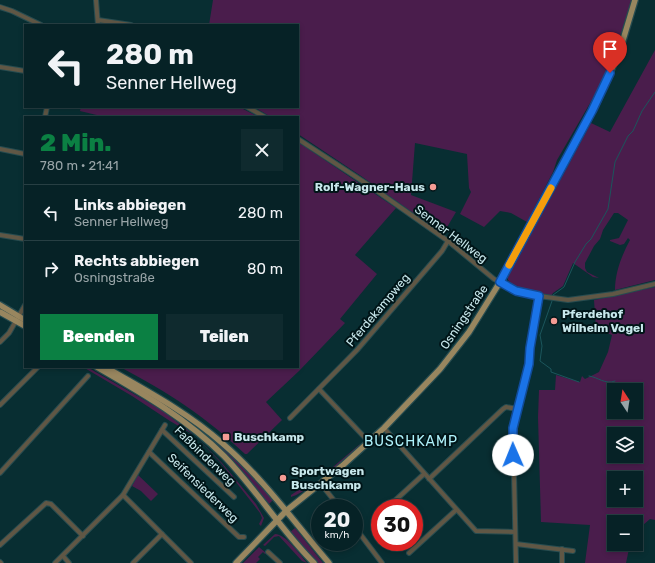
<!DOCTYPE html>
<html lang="de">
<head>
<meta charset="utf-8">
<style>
	:root { --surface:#062226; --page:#0f2a2e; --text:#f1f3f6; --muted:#98a4a7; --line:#273f43; --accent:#0b8043 }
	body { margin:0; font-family:Rubik,sans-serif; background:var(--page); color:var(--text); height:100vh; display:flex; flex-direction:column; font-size:15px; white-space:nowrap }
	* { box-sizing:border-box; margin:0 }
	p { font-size:13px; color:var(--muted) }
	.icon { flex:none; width:22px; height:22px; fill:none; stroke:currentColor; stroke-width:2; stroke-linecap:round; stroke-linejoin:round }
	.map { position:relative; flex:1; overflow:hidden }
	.drawer { position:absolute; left:24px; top:116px; width:275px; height:252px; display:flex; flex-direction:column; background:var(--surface); border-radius:0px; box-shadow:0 2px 6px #0003,0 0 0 1px var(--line) }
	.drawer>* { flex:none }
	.top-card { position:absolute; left:24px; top:24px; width:275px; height:84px; border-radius:0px; box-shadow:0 2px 6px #0003,0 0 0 1px var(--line); background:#062226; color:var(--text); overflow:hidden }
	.needle { width:26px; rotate:348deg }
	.controls { position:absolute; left:607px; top:383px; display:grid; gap:8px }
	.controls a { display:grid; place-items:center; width:36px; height:36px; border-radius:0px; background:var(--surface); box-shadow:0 2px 6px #0003,0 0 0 1px var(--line); font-size:20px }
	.speed { position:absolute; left:311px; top:499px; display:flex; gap:8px; font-size:20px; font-weight:700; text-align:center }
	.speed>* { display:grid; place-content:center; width:52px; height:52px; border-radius:50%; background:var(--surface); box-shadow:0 2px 6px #0003,0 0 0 1px var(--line); line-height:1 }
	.speed small { font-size:10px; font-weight:400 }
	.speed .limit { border:6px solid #d22; background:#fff; color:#111 }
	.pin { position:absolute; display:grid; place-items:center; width:34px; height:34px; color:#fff; margin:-41px -17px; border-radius:50% 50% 50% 0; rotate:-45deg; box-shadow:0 0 4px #0007 }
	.pin .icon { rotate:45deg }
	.me { position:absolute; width:44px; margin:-22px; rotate:359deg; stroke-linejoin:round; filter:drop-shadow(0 0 3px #0008) }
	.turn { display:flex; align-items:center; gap:14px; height:84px; padding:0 16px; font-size:18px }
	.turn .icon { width:52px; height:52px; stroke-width:2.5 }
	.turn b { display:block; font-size:28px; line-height:34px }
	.round { display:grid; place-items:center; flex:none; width:42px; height:42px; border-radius:0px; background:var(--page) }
	.overview { display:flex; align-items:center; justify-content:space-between; height:68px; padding:0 16px }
	h1 { font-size:24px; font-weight:800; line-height:30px; color:var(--accent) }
	.button { display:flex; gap:8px; margin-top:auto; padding:8px 16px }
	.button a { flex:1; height:46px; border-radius:0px; background:var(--accent); color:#fff; font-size:16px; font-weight:800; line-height:46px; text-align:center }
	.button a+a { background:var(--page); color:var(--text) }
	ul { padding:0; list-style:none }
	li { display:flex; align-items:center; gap:12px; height:56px; padding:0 16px; border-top:1px solid var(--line) }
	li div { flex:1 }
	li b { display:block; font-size:15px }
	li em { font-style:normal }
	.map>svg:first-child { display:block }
	.green { fill:#4a1d4c; fill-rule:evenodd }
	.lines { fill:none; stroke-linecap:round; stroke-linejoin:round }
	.stream { stroke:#1b565c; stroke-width:1 }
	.minor-casing { stroke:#274c50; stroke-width:6 }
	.major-casing { stroke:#274c50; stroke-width:8 }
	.minor { stroke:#605745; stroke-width:4 }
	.major { stroke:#98865f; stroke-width:5.5 }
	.route-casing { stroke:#114b97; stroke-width:10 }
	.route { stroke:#1a73e8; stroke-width:7 }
	.slow { stroke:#f59e0b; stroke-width:7 }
	.poi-dot { fill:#f59c94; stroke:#001518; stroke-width:1.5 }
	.labels { text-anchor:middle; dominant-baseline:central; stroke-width:4; stroke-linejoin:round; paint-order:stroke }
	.poi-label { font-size:12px; font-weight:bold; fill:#c8e8ec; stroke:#001518; text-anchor:start }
	.street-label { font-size:12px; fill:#c8e8ec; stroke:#001518 }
	.quarter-label { font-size:14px; letter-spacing:1px; fill:#aef2fb; stroke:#001518 }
</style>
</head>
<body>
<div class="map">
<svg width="655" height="563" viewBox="0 0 655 563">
	<rect width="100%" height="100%" fill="#082e32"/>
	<g class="green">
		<polygon points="213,0 632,0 613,58 593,98 557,160 553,172 527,222 511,213 500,211 484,227 460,214 471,192 469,188 467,154 415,143 411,195 456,212 443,234 361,176 298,134 298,117 271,117 254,107 298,107 298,25 209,25"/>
		<path d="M 655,50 L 655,280 L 615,290 C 615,272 622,255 630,240 L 628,238 L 624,244 L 620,245 L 610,241 L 610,240 L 619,238 L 628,220 L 618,213 L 614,213 L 603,230 L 600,239 L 594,246 L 585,263 L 585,268 L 587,272 L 599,278 L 593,277 L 573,263 L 563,286 L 553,293 L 551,296 L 515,287 L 508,280 L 508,277 L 591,123 L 610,132 Z"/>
		<polygon points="81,107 239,107 259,117 105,117 80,111"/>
		<path d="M 298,142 L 396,208 L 355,255 L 377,274 L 340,319 L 345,323 L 299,371 L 266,402 L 282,420 L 247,454 L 245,454 C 206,417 168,392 120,367 L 298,367 Z"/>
		<path d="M 655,287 L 655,520 L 650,519 L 636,531 L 636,522 L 614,522 L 614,544 L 630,544 L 626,563 L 585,563 L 590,525 L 541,522 L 538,417 L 539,390 L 555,390 L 556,375 L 580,382 L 582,376 L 585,379 L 599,372 L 608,352 L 612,335 L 596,329 L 594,300 ZM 614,390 L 636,390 L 636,412 L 614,412 ZM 614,434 L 636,434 L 636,456 L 614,456 ZM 614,478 L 636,478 L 636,500 L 614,500 Z"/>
		<polygon points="83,367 87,367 160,409 194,435 170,421 132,396"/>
		<path d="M 177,413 C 181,414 188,419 192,423 C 223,444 248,472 274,499 L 269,504 C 241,467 214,442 177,413 Z"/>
		<polygon points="196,437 222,463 256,504 264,518 261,526 259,524 262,518 260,513 221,463"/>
		<polygon points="360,444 358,447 358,449 337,467 333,467"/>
		<polygon points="138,475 158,494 151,501 141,491 132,486"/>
		<path d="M 312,481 C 311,488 297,495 291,497 L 291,495 Z"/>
		<polygon points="295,528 323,563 317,563 290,532"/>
		<path d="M 275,534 C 286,534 300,555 307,563 L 302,561 L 279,536 L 274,537 L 265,546 L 263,545 Z"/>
		<polygon points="259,547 266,553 265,554 263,552 258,557 260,559 256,563 243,563"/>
	</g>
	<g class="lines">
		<g class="stream">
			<polyline points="553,295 564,287 575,262 586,244 591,239 608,209 615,162 628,136 633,131 642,111 655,92"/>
			<polyline points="552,301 540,335 542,346 540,361 551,369 551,372 579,382"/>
			<path d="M 589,376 C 598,377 605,385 615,381"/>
		</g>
		<g class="minor-casing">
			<g id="minor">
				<polyline points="96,0 98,25"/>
				<polyline points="0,7 12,11 41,25"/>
				<polyline points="98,20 131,25"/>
				<polyline points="0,67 25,71"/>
				<polyline points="247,107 265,117"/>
				<polyline points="45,117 47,107"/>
				<polyline points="298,139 370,186 448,241 494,279 512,289 539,296 568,300 613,294 655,284"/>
				<polyline points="0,149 25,154"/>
				<polyline points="0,235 25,239"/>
				<polyline points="0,342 9,333 25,305"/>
				<polyline points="319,389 369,442"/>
				<polyline points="0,405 38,367"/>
				<polyline points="290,418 357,350 442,251 448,241"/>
				<polyline points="384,428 476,531 515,532"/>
				<polyline points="162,430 234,497"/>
				<polyline points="149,452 239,537 244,537"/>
				<polyline points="0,473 88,376"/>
				<polyline points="429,479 503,409 506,407 517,409"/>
				<polyline points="321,484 340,508"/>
				<polyline points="123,495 191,563"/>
				<polyline points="389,506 424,474"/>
				<polyline points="354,526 382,563"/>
				<polyline points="516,544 573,551"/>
				<polyline points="0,545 46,503 51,504 83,536"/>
				<polyline points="562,549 562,563"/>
				<polyline points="268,552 280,563"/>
				<polyline points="409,553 456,510"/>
				<polyline points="63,556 69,563"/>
				<polyline points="0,562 1,563"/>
				<polyline points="55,563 123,495 165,425"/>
				<polyline points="133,563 162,534"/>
				<polyline points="516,563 513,428 529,364 530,348 539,296"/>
			</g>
		</g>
		<g class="major-casing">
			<g id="major">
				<polyline points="0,305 25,320"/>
				<polyline points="0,312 25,326"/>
				<path d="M 97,367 C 142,393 187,419 224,456 C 256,489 281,530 314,563"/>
				<path d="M 105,367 C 145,390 187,412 222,443 C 263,478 294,522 329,563"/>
				<polyline points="236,563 286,511 342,466 384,428 440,369 469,332 500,282 598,100 620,50 635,0"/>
			</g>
		</g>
		<use href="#minor" class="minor"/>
		<use href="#major" class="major"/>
	</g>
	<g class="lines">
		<g class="route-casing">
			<polyline id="route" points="513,455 513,428 529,364 530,348 539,296 516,291 500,282 592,111 610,73"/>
		</g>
		<use href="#route" class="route"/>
		<polyline class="slow" points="509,265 551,188"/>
	</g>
	<g class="poi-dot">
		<circle cx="433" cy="187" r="4"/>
		<circle cx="554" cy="321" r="4"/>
		<rect x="222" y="433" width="8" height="8" rx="2"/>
		<circle cx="283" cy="478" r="4"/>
	</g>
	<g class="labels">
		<g class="poi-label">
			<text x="425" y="187" text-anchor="end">Rolf-Wagner-Haus</text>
			<text x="562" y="314">Pferdehof<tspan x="562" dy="14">Wilhelm Vogel</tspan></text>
			<text x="234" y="437">Buschkamp</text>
			<text x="291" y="471">Sportwagen<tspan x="291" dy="14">Buschkamp</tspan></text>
		</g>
		<g class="street-label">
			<text transform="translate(451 234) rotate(37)">Senner Hellweg</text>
			<text transform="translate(378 310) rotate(-50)">Pferdekampweg</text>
			<text transform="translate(464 317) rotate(-56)">Osningstraße</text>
			<text transform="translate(205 456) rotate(44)">Faßbinderweg</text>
			<text transform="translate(203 488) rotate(44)">Seifensiederweg</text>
		</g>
		<g class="quarter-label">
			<text x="411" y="441">BUSCHKAMP</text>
		</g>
	</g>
</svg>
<div class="controls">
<a><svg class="needle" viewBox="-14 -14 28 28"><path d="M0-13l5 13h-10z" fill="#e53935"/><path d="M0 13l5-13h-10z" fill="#98a4a7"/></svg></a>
<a><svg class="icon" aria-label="layers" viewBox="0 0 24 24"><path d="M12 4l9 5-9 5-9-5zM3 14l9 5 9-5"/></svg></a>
<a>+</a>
<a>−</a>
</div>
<div class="speed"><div>20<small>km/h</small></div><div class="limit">30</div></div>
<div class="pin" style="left:610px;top:73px;background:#d93025"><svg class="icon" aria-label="arrive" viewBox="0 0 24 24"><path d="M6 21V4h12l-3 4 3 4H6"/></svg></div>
<svg class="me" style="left:513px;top:455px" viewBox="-20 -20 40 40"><circle r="19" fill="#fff"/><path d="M0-13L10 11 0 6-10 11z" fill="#1a73e8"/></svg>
<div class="top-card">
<div class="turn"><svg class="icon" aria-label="left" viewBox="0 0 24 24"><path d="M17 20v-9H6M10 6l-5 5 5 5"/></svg><div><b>280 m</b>Senner Hellweg</div></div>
</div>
<section class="drawer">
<div class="overview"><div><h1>2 Min.</h1><p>780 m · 21:41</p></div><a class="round"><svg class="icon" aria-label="close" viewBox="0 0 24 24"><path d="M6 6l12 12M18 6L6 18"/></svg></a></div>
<ul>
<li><svg class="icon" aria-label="left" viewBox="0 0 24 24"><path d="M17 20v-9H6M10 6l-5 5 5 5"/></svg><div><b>Links abbiegen</b><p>Senner Hellweg</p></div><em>280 m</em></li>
<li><svg class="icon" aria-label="right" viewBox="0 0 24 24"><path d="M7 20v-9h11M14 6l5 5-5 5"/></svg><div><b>Rechts abbiegen</b><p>Osningstraße</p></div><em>80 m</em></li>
</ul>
<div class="button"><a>Beenden</a><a>Teilen</a></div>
</section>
</div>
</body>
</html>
